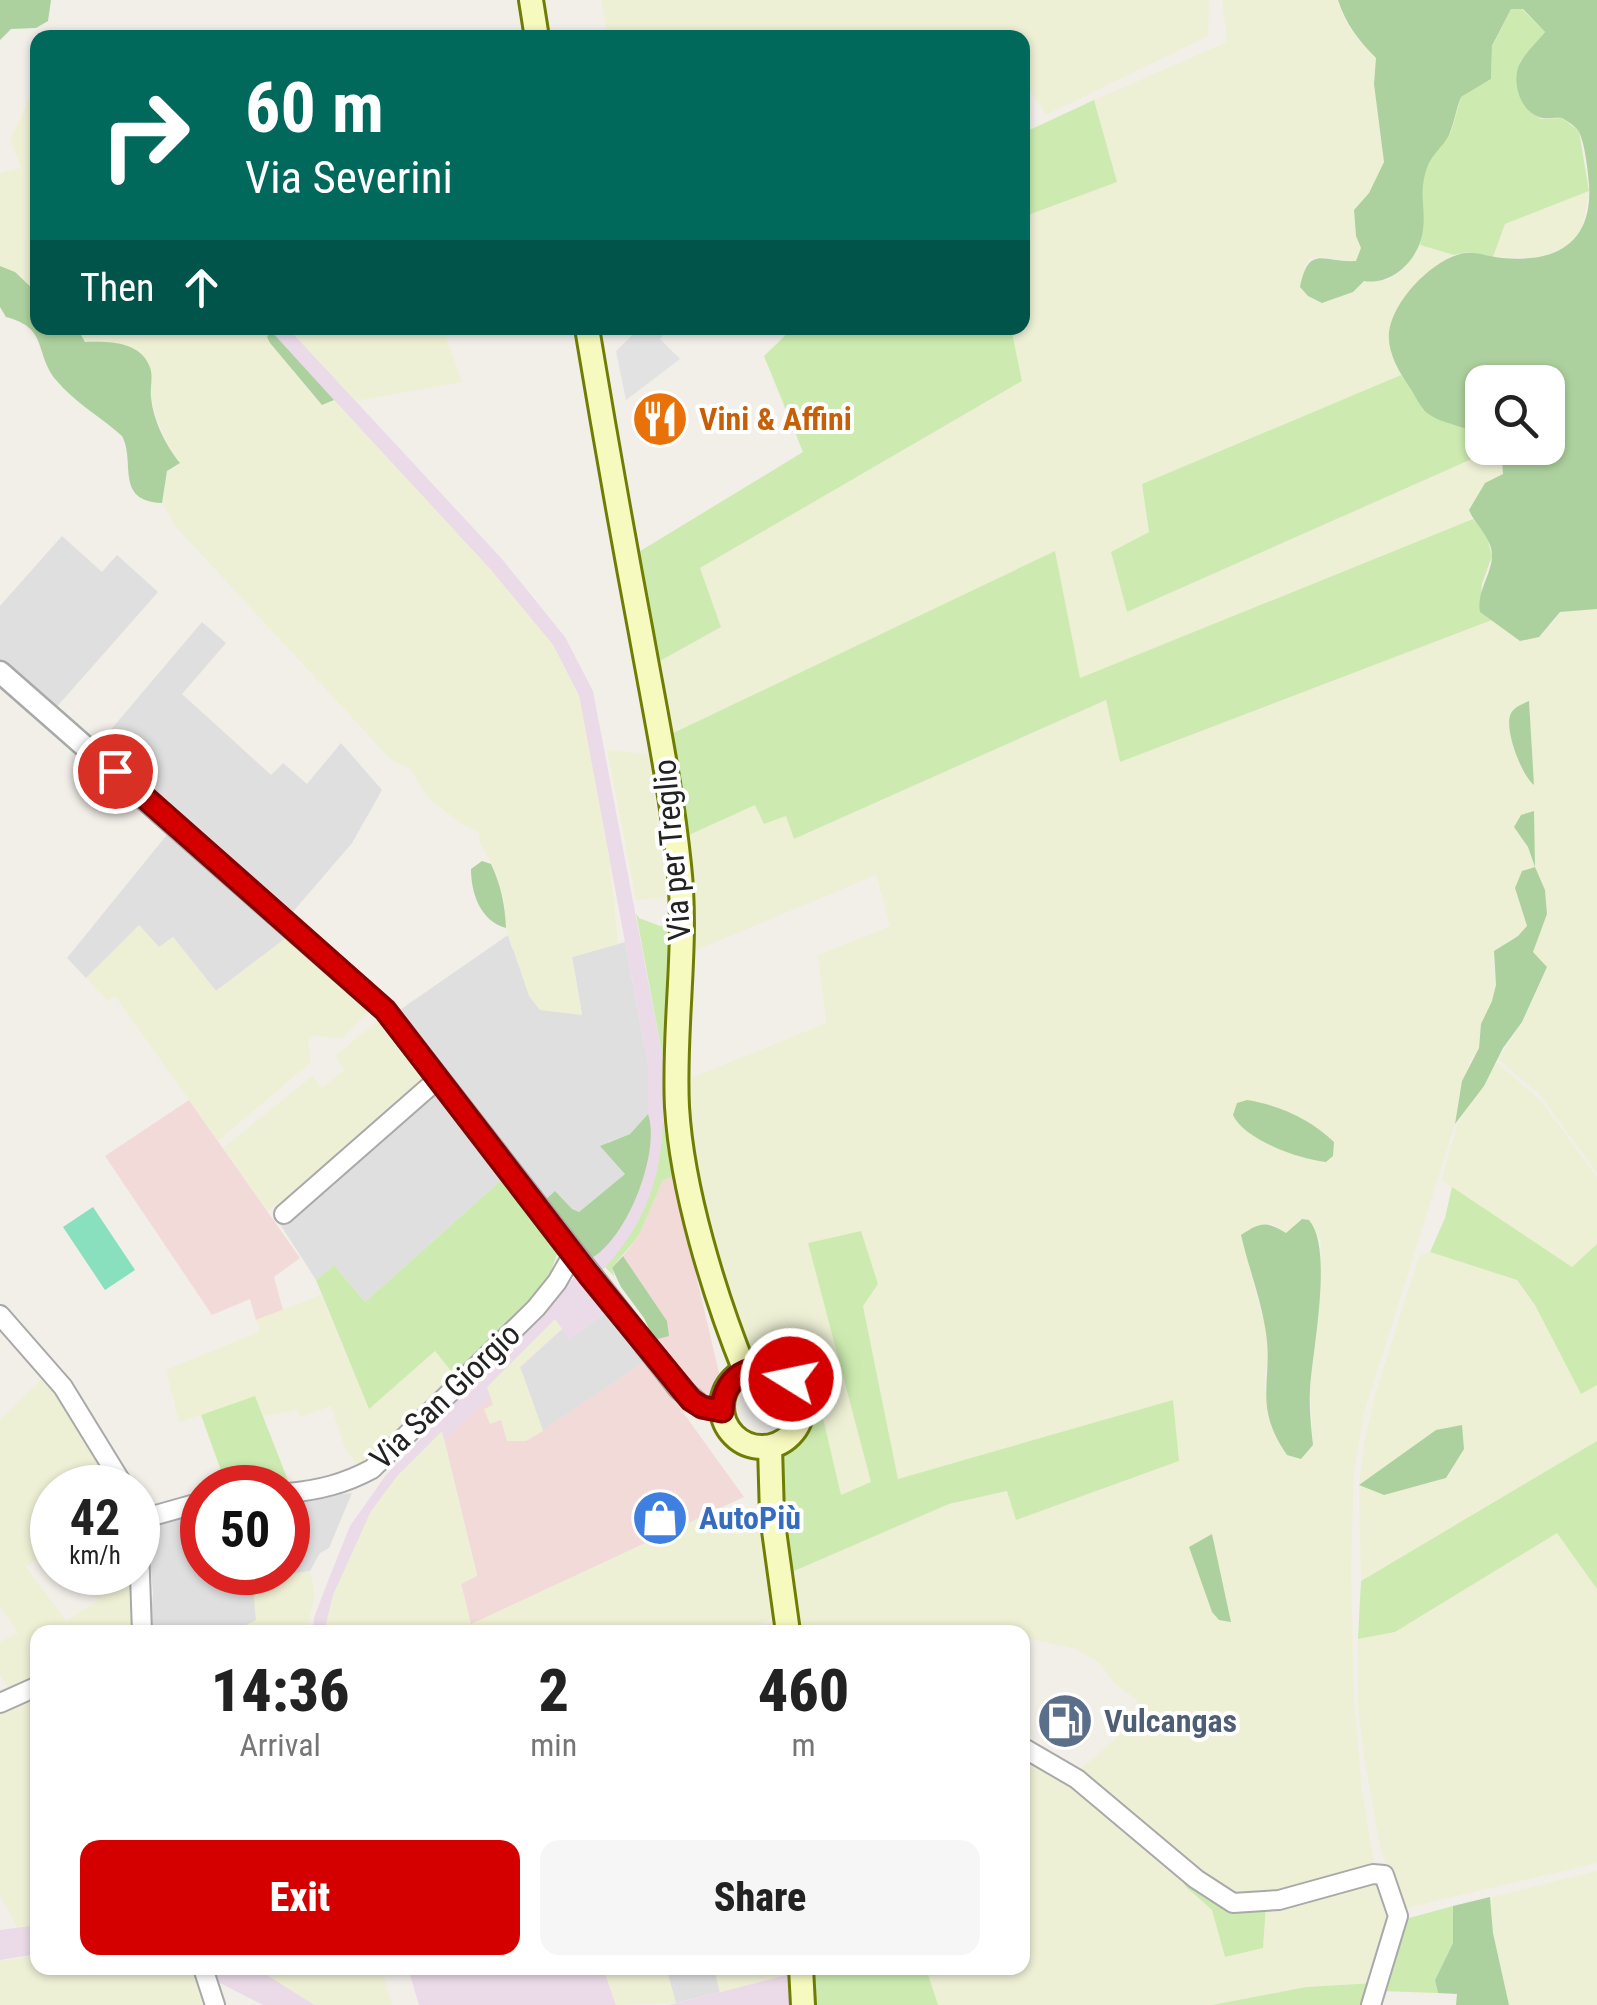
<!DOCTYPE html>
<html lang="en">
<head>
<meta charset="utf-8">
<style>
	:root { --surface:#fff; --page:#f6f6f6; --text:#222; --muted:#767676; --accent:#d40000 }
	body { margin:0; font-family:"Roboto Condensed",sans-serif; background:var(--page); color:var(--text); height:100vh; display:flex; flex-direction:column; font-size:38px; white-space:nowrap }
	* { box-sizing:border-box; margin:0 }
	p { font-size:32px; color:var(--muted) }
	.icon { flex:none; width:55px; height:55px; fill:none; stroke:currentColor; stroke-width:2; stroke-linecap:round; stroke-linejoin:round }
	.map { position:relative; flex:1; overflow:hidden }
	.panel { position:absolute; left:30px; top:1625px; width:1000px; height:350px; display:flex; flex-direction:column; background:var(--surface); border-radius:20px; box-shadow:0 2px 8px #0004 }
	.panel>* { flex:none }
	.banner { position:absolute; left:30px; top:30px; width:1000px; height:305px; border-radius:20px; box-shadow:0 2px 8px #0004; background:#00695c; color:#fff; overflow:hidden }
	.fabs { position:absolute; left:1465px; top:365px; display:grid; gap:20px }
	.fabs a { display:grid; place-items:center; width:100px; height:100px; border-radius:20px; background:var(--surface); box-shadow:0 2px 8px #0004; font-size:50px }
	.speed { position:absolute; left:30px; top:1465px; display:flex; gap:20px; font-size:50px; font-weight:700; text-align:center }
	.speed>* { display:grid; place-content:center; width:130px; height:130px; border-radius:50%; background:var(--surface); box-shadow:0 2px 8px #0004; line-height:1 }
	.speed small { font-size:25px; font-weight:400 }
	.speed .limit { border:15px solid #d22; background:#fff; color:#111 }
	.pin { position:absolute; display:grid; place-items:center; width:85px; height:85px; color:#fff; margin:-42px; border:5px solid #fff; border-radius:50%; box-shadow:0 2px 10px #0007 }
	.me { position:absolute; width:110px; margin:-55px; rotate:280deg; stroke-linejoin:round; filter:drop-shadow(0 0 8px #0008) }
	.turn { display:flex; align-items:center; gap:35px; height:210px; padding:0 50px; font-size:45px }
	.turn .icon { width:130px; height:130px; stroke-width:2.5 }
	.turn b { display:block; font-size:70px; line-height:85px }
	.then { display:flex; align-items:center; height:95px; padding:0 50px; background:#0003; gap:20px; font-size:38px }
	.eta { display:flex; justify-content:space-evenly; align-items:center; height:170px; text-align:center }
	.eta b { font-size:60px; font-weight:800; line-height:70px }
	.button { display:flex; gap:20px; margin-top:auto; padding:20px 50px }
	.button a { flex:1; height:115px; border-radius:20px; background:var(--accent); color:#fff; font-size:40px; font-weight:800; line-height:115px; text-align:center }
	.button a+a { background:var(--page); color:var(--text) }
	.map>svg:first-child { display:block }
	.residential { fill:#e0dfdf }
	.commercial { fill:#f2dad9 }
	.industrial { fill:#ebdbe8 }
	.farmland { fill:#eef0d5; fill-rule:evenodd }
	.grass { fill:#cdebb0 }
	.forest { fill:#add19e }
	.pitch { fill:#88e0be }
	.parking { fill:#e2e2e2 }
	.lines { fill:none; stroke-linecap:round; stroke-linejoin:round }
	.minor-casing { stroke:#a9a9a9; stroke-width:22 }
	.tertiary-casing { stroke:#a9a9a9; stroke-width:25 }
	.secondary-casing { stroke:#707d05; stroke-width:28 }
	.minor { stroke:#fff; stroke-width:18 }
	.tertiary { stroke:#fff; stroke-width:20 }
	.secondary { stroke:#f7fabf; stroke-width:22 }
	.route-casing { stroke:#8a0000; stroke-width:25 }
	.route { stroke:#d40000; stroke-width:18 }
	.labels { text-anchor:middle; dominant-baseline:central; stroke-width:8; stroke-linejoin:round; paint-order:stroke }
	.food-label { font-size:32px; font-weight:bold; fill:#c56008; stroke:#fff; text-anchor:start }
	.street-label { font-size:32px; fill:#222; stroke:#fff }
	.shop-label { font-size:32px; font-weight:bold; fill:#366cbe; stroke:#fff; text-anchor:start }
	.service-label { font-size:32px; font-weight:bold; fill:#4e5e75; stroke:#fff; text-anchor:start }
</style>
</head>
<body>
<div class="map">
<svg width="1597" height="2005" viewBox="0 0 1597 2005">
	<rect width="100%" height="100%" fill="#f2efe9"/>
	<g class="residential">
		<polygon points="62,536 102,572 117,555 158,592 54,710 0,661 0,606"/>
		<polygon points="202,622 226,643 182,694 271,775 283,763 307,784 341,743 382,790 352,843 291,914 97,746"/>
		<polygon points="174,826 294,932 216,991 173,937 159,948 140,926 86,978 67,958"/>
		<polygon points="508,935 512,948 582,1014 572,957 625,942 648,1065 648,1114 630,1134 608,1142 625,1174 579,1212 540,1205 394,1014"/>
		<polygon points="432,1076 507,1175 365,1302 334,1265 316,1280 273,1213 278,1205 306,1189"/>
		<polygon points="608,1310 646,1361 543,1431 520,1367 562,1329 570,1339"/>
		<polygon points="352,1493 329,1548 320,1553 310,1571 252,1580 257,1620 233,1632 150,1632 153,1593 147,1527 202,1512 202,1572 288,1572 288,1499"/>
		<polygon points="666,1968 714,1968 720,1992 676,2003"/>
	</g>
	<g class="commercial">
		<polygon points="189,1100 300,1258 274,1277 283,1310 256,1320 250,1299 212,1315 105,1156"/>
		<polygon points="673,1177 723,1390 718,1402 704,1402 654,1340 667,1321 623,1256 639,1235 663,1180"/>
		<polygon points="646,1361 744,1497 471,1625 461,1584 477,1575 442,1431 487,1387 501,1420 526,1441"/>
	</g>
	<g class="industrial">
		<polygon points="267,328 288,328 502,559 565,637 593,691 664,1064 663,1147 649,1203 623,1248 589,1284 608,1310 569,1340 562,1330 397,1485 328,1632 313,1632 314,1618 326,1586 350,1526 386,1475 611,1239 635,1197 648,1145 648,1065 579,696 553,645 490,569"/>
		<polygon points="37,1925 37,1954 0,1960 0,1930"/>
		<polygon points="179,1968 256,1968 315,2005 263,2005 220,1983"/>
		<polygon points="408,1968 603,1968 616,2005 419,2005"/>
		<polygon points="790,1974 793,2005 669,2005 720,1992"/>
	</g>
	<g class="farmland">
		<polygon points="601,0 1209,0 1208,36 1046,115 1023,79 1022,38 897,37 905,30 887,38 608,37"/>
		<polygon points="1222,0 1338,0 1345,20 1359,41 1377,58 1374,84 1384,162 1369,193 1354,211 1356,235 1362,248 1356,262 1322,257 1310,258 1304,267 1322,303 1353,292 1364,281 1386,281 1401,271 1420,245 1454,255 1436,266 1398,308 1389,330 1390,345 1401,375 1142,484 1149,532 1111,553 1127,612 1490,451 1502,459 1503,474 1485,483 1470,510 1473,519 1079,679 1055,552 669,735 658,662 721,627 700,568 1022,381 1011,328 1022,328 1023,217 1117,182 1094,100 1227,42"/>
		<polygon points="37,84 37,293 15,272 0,266 0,173 21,168 10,139"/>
		<polygon points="1589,191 1581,233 1564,249 1542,259 1493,257 1505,224"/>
		<polygon points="77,328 267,328 271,331 267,337 270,343 312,395 322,405 334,400 490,569 553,645 579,696 610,863 618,944 572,957 582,1015 540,1010 529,996 506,928 504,900 495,871 479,841 479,832 463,825 429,799 409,768 391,760 175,526 162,503 167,471 180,463 171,452 156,416 151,398 152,377 99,342 85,342"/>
		<polygon points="288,328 443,328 462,382 356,401"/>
		<path d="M 1597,609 L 1597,1173 L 1539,1094 L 1498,1059 L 1522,1022 L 1547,968 L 1533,952 L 1547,914 L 1545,890 L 1534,867 L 1515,888 L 1527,926 L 1518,936 L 1507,941 L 1493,961 L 1496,985 L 1492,1001 L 1481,1024 L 1479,1048 L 1469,1063 L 1455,1124 L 1364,1413 L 1354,1472 L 1351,1571 L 1354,1700 L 1362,1791 L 1375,1868 L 1281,1896 L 1241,1897 L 1209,1881 L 1075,1774 L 1140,1717 L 1136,1699 L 1117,1686 L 1099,1663 L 1076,1649 L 1023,1637 L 1022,1632 L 799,1632 L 794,1571 L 949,1504 L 1008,1491 L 1017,1520 L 1174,1401 L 898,1479 L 863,1305 L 861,1231 L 809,1243 L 871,1482 L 841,1496 L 815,1384 L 807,1385 L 790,1365 L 776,1358 L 742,1350 L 711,1242 L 691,1145 L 688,1079 L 826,1023 L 818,955 L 890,926 L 876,875 L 692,952 L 689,835 L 755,804 L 786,816 L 795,839 L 1106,700 L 1120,762 L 1492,620 L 1506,627 L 1551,625 L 1560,612 ZM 1301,1219 L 1321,1241 L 1320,1294 L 1310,1392 L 1313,1445 L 1264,1388 L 1268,1356 L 1266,1330 L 1241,1235 L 1270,1223 L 1286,1233 Z"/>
		<polygon points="607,750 649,754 667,898 636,900"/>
		<polygon points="139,925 159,947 173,937 216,991 294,932 376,1004 343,1038 313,1036 308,1041 311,1062 218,1141 115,996 107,1001 86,978"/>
		<polygon points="386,1014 432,1076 306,1189 272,1207 268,1212 223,1148 312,1076 322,1088 344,1070 335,1056"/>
		<polygon points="1497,1062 1541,1101 1597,1177 1597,1244 1572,1268 1441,1180 1458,1123"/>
		<path d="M 1430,1252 L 1517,1280 L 1535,1304 L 1581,1394 L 1597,1385 L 1597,1441 L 1361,1581 L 1359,1485 L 1364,1443 L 1375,1395 L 1419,1256 ZM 1436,1430 L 1453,1471 L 1446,1478 L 1428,1484 L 1359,1485 Z"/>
		<polygon points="321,1295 369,1408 435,1351 456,1377 379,1454 360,1468 346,1451 331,1406 300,1417 298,1410 264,1416 255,1397 179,1422 166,1370 260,1331 256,1320"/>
		<polygon points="555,1319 562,1329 520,1367 543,1431 526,1441 507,1441 501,1420 490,1424 484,1409 493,1405 487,1387"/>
		<polygon points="47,1374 118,1487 52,1488 52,1549 26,1567 66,1621 99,1600 81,1573 135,1573 136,1632 38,1632 37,1678 10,1690 0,1675 0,1642 18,1633 0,1606 0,1420"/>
		<polygon points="442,1431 477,1576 461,1584 471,1624 721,1508 742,1533 760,1524 776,1616 746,1632 324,1632 333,1595 371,1511 398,1475"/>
		<polygon points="1557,1532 1597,1589 1597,1863 1401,1909 1381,1851 1365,1763 1358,1708 1358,1639 1395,1632"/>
		<polygon points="310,1571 315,1594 306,1632 233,1632 256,1620 252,1580"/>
		<polygon points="37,1687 37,1925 17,1927 0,1895 0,1705"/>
		<polygon points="1023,1753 1040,1760 1173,1866 1195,1897 1263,1948 1266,1905 1371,1880 1381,1883 1388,1905 1389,1927 1374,1983 1306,1987 1212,2005 938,2005 926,1968 1022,1968"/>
		<polygon points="1597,1871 1597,2005 1509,2005 1493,1933 1491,1897"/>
		<polygon points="37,1955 38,1968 179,1968 192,1971 202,2005 0,2005 0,1961"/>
		<polygon points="256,1968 381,1968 392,2005 315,2005"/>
		<polygon points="603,1968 666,1968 676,2003 616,2005"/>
		<polygon points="714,1968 790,1968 790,1974 720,1992"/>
	</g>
	<g class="grass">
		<polygon points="1511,9 1522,9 1545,32 1520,62 1532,113 1541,119 1562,118 1579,131 1589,191 1505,224 1493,257 1467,252 1454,255 1420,245 1423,230 1419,194 1429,161 1451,132 1461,97 1491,79 1492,47"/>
		<polygon points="1094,100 1117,182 1023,217 1023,133"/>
		<polygon points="793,328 1011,328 1022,381 700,568 721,627 658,662 637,553 803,452 764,356"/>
		<polygon points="1401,375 1427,412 1468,426 1482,437 1482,448 1489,448 1490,451 1127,612 1111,552 1149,532 1142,484"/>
		<polygon points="1473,519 1487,537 1492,556 1482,584 1480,612 1492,620 1120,762 1106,700 794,839 786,816 764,824 755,805 689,835 669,735 1055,551 1080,678"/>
		<polygon points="636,913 639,918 660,926 668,925 664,1064"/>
		<path d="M 663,1119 L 673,1177 L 663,1180 L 639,1235 L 612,1268 L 614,1276 L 605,1267 C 644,1226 662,1176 663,1119 Z"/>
		<polygon points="507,1175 559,1249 546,1285 456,1377 435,1351 369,1409 316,1280 334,1265 365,1302"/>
		<polygon points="1452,1187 1572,1267 1597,1244 1597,1385 1581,1394 1535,1305 1517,1280 1430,1252 1445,1218"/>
		<path d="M 861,1231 L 878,1284 L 863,1306 L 898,1479 L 1173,1400 L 1179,1461 L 1016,1520 L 1007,1491 L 949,1504 L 794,1571 C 788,1547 771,1500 775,1477 C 782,1435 822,1441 807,1385 L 815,1384 L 841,1495 L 871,1482 L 808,1243 Z"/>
		<polygon points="255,1396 291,1488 227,1487 201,1415"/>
		<polygon points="1597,1441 1597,1589 1557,1533 1395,1632 1358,1639 1361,1581"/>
		<polygon points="1178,1873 1211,1894 1266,1905 1263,1948 1225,1957 1212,1910 1186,1887"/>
		<polygon points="1453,1906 1453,1943 1435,1980 1438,1993 1381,1991 1402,1920"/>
		<polygon points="825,1968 926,1968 938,2005 812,2005 811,1972"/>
		<polygon points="1374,1983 1368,2005 1212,2005 1306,1987"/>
	</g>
	<g class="forest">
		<polygon points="0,0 51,0 48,21 36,28 11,29 0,40"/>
		<path d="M 1338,0 L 1597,0 L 1597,609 L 1560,612 L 1539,637 L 1520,641 L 1480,612 C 1476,591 1492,575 1492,555 C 1492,538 1475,525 1469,510 L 1485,483 L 1503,474 L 1502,459 L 1489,448 L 1548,448 L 1548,382 L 1482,382 L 1482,437 C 1466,425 1443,425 1427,413 C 1420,407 1415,395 1410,388 C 1399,372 1387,352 1389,332 C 1393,301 1429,264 1457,255 C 1472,249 1487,257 1502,258 C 1555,263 1593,244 1589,184 C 1588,171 1585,144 1579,132 C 1577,127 1567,121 1562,118 C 1555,117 1545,120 1539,117 C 1519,110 1511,80 1520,63 C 1526,52 1537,42 1545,32 L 1523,9 L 1511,9 L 1492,46 L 1491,79 L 1461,97 C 1456,109 1454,124 1449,135 C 1443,147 1431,155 1427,168 C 1418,195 1426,205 1423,230 C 1420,258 1393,286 1364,281 L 1353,292 L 1322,303 L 1308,296 L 1300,287 C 1309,243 1324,263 1356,261 L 1361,248 L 1356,236 L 1354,210 L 1369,193 L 1384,162 L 1374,84 L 1376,58 C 1358,40 1346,24 1338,0 Z"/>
		<path d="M 0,266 L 15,272 L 37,293 L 38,328 L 77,328 L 85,342 C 107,341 139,341 149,365 C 154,375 150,386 151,397 C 153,420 166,446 180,463 L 167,471 L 162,503 C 114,501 136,462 122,436 C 101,417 74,402 56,380 C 34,353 49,328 6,317 L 0,307 Z"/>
		<polygon points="271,331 334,400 322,405 270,343 267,337"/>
		<path d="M 1529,701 L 1534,785 C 1522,776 1505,732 1510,716 C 1512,708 1522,704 1529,701 Z"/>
		<polygon points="1534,811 1535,867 1545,890 1547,914 1533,952 1547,967 1522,1022 1503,1048 1484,1086 1455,1124 1462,1081 1479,1048 1481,1024 1492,1001 1496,985 1494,951 1518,936 1527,926 1515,888 1522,871 1535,867 1528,847 1514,827 1521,815"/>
		<path d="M 482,861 L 491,864 C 501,885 505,905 506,928 C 480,921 471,893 471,869 Z"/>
		<path d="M 1247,1100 C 1279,1105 1310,1119 1334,1142 L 1333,1156 L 1326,1162 C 1300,1160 1243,1139 1233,1115 L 1237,1103 Z"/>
		<path d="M 648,1114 C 661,1152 627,1240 590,1259 L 540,1205 L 555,1191 L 572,1209 L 579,1212 L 625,1174 L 600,1146 L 630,1134 Z"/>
		<path d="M 1302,1219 L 1309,1220 C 1334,1249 1312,1351 1310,1390 C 1309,1408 1311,1427 1313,1445 L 1301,1459 L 1287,1455 C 1251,1403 1275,1380 1265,1327 C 1260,1296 1248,1266 1241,1235 C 1261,1222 1266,1221 1286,1233 Z"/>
		<polygon points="623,1256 667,1321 669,1336 654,1340 644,1318 621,1287 612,1268"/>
		<polygon points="1462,1425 1464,1449 1446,1478 1384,1495 1359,1485 1436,1430"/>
		<polygon points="1212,1534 1231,1622 1219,1620 1212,1612 1189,1547"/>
		<polygon points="1490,1897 1493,1933 1509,2005 1456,2005 1457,1994 1438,1993 1435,1980 1453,1943 1453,1906"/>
	</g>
	<polygon class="pitch" points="93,1207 135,1270 105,1290 63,1227"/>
	<polygon class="parking" points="640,328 669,328 660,339 680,359 626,400 616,351"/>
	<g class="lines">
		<g class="minor-casing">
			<g id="minor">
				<polyline points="284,1214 438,1079"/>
				<polyline points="0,1315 63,1387 125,1488"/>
				<path d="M 288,1493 C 319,1490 344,1484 372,1469 L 536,1308 L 557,1282 L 573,1254"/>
				<polyline points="138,1520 142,1632"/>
				<polyline points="138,1520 202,1502"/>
				<polyline points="0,1703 38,1686"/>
				<polyline points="1022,1747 1077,1779 1196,1879 1233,1903 1279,1900 1373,1874 1384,1875 1398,1916 1371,2005"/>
				<polyline points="203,1968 215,2005"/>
			</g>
		</g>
		<g class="tertiary-casing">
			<polyline id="tertiary" points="0,672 385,1010 679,1388 702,1407 722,1411"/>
		</g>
		<g class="secondary-casing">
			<g id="secondary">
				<polyline points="531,0 537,38"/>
				<path d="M 587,328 C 604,430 622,532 641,633 C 655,711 671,787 679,865 C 688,946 673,1027 677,1107 C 682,1190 714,1294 745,1371"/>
				<circle cx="762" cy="1407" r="40"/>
				<polyline points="770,1447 772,1516 788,1632"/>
				<polyline points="801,1968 803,2005"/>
			</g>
		</g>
		<use href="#minor" class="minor"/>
		<use href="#tertiary" class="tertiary"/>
		<use href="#secondary" class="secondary"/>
	</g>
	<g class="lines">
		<g class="route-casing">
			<path id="route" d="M 115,771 L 385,1010 L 588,1274 L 691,1400 L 702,1407 L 722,1411 C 723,1371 761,1357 791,1379"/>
		</g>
		<use href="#route" class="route"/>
	</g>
	<defs>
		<g id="restaurant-disc" transform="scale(2.875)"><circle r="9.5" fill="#e8710a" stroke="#fff"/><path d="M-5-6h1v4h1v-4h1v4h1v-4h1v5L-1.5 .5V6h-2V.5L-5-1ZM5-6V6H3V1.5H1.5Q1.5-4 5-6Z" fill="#fff"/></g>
		<g id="shop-disc" transform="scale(2.875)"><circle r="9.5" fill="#3f7fe0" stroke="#fff"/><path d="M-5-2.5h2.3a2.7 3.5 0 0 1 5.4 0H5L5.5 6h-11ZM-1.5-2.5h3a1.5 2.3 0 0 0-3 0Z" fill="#fff"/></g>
		<g id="fuel-disc" transform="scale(2.875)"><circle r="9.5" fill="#5c6f8a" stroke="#fff"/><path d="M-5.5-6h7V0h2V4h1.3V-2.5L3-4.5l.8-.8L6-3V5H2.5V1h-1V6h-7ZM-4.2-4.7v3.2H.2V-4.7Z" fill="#fff"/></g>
	</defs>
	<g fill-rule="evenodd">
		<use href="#restaurant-disc" x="660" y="419"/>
		<use href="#shop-disc" x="660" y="1518"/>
		<use href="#fuel-disc" x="1065" y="1721"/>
	</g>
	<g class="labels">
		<g class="food-label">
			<text x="699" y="419">Vini &amp; Affini</text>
		</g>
		<g class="street-label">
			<text transform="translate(672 850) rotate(-95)">Via per Treglio</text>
			<text transform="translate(445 1396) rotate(-44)">Via San Giorgio</text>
		</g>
		<g class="shop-label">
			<text x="699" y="1518">AutoPiù</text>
		</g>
		<g class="service-label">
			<text x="1104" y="1721">Vulcangas</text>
		</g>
	</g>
</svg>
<div class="fabs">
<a><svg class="icon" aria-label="search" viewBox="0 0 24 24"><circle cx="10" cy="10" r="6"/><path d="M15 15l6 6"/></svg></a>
</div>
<div class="speed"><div>42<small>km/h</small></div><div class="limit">50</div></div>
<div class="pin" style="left:115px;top:771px;background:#d93025"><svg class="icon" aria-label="arrive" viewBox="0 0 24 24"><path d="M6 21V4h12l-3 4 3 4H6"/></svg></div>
<svg class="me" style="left:791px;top:1379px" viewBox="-20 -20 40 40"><circle r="17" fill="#d40000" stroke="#fff" stroke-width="3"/><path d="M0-11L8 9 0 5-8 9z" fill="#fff"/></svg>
<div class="banner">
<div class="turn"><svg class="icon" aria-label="right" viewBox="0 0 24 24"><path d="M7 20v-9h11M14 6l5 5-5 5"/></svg><div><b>60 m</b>Via Severini</div></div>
<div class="then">Then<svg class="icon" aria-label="ahead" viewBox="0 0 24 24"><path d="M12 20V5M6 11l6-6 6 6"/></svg></div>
</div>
<section class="panel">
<div class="eta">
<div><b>14:36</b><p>Arrival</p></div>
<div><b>2</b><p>min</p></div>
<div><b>460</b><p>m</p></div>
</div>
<div class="button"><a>Exit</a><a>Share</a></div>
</section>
</div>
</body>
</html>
